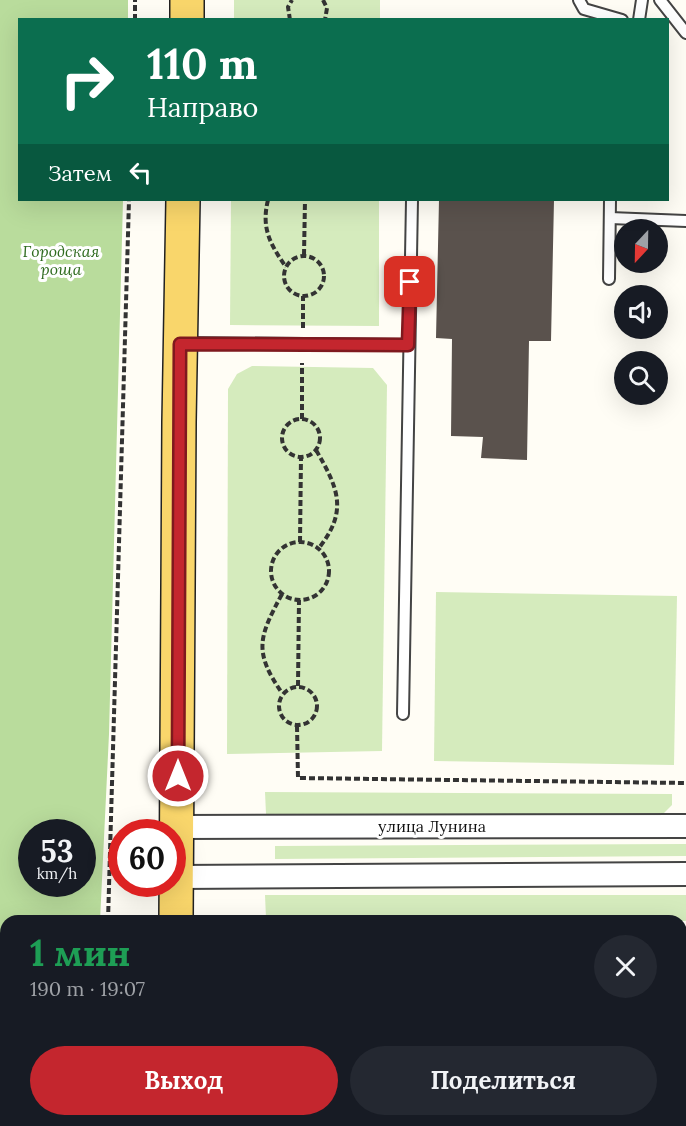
<!DOCTYPE html>
<html lang="ru">
<head>
<meta charset="utf-8">
<style>
	:root { --surface:#171b24; --page:#242831; --text:#f1f3f6; --muted:#9ea1a6; --accent:#c4262e }
	body { margin:0; font-family:Lora,serif; background:var(--page); color:var(--text); height:100vh; display:flex; flex-direction:column; font-size:22px; white-space:nowrap }
	* { box-sizing:border-box; margin:0 }
	p { font-size:20px; color:var(--muted) }
	.icon { flex:none; width:33px; height:33px; fill:none; stroke:currentColor; stroke-width:2; stroke-linecap:round; stroke-linejoin:round }
	.map { position:relative; flex:1; overflow:hidden }
	.details { position:absolute; left:0px; top:915px; width:687px; height:212px; display:flex; flex-direction:column; background:var(--surface); border-radius:18px 18px 0 0; box-shadow:0 6px 24px #0002 }
	.details>* { flex:none }
	.guide { position:absolute; left:18px; top:18px; width:651px; height:183px; border-radius:0px; box-shadow:0 6px 24px #0002; background:#0b6e4f; color:#fff; overflow:hidden }
	.needle { width:39px; rotate:202deg }
	.buttons { position:absolute; left:614px; top:219px; display:grid; gap:12px }
	.buttons a { display:grid; place-items:center; width:54px; height:54px; border-radius:50%; background:var(--surface); box-shadow:0 6px 24px #0002; font-size:30px }
	.speed { position:absolute; left:18px; top:819px; display:flex; gap:12px; font-size:30px; font-weight:700; text-align:center }
	.speed>* { display:grid; place-content:center; width:78px; height:78px; border-radius:50%; background:var(--surface); box-shadow:0 6px 24px #0002; line-height:1 }
	.speed small { font-size:15px; font-weight:400 }
	.speed .limit { border:9px solid #d22; background:#fff; color:#111 }
	.pin { position:absolute; display:grid; place-items:center; width:51px; height:51px; color:#fff; margin:-26px; border-radius:12px; box-shadow:0 3px 9px #0006 }
	.me { position:absolute; width:66px; margin:-33px; rotate:0deg; stroke-linejoin:round; filter:drop-shadow(0 0 4px #0008) }
	.turn { display:flex; align-items:center; gap:21px; height:126px; padding:0 30px; font-size:27px }
	.turn .icon { width:78px; height:78px; stroke-width:2.5 }
	.turn b { display:block; font-size:42px; line-height:51px }
	.then { display:flex; align-items:center; height:57px; padding:0 30px; background:#0003; gap:12px; font-size:22px }
	.round { display:grid; place-items:center; flex:none; width:63px; height:63px; border-radius:32px; background:var(--page) }
	.summary { display:flex; align-items:center; justify-content:space-between; height:102px; padding:0 30px }
	h1 { font-size:36px; font-weight:800; line-height:45px; color:#1e9e55 }
	.cta { display:flex; gap:12px; margin-top:auto; padding:12px 30px }
	.cta a { flex:1; height:69px; border-radius:36px; background:var(--accent); color:#fff; font-size:24px; font-weight:800; line-height:69px; text-align:center }
	.cta a+a { background:var(--page); color:var(--text) }
	.map>svg:first-child { display:block }
	.green { fill:#d5ebbd }
	.forest { fill:#b9dc9c; fill-rule:evenodd }
	.building { fill:#5a524d }
	.lines { fill:none; stroke-linecap:round; stroke-linejoin:round }
	.lane-casing { stroke:#444; stroke-width:14 }
	.street-casing { stroke:#444; stroke-width:26 }
	.primary-casing { stroke:#222; stroke-width:36 }
	.path { stroke:#333; stroke-width:4; stroke-dasharray:6 3; stroke-linecap:butt }
	.lane { stroke:#fff; stroke-width:10 }
	.street { stroke:#fff; stroke-width:22 }
	.primary { stroke:#f9d66b; stroke-width:33 }
	.route-casing { stroke:#7f191e; stroke-width:15 }
	.route { stroke:#c4262e; stroke-width:10 }
	.labels { text-anchor:middle; dominant-baseline:central; stroke-width:6; stroke-linejoin:round; paint-order:stroke }
	.park-label { font-size:16px; font-style:italic; fill:#2f6b1f; stroke:#fff }
	.street-label { font-size:16px; fill:#111; stroke:#fff }
</style>
</head>
<body>
<div class="map">
<svg width="686" height="1126" viewBox="0 0 686 1126">
	<rect width="100%" height="100%" fill="#fffdf5"/>
	<g class="green">
		<rect x="234" y="0" width="146" height="19"/>
		<polygon points="231,200 379,200 379,326 230,325"/>
		<polygon points="252,366 373,368 387,385 382,751 227,754 228,389 237,374"/>
		<polygon points="436,592 677,596 674,765 434,761"/>
		<polygon points="265,792 672,794 672,805 664,813 650,816 266,814"/>
		<polygon points="686,844 686,856 275,859 275,846"/>
		<polygon points="265,895 686,895 686,921 266,918"/>
		<polygon points="681,949 686,949 686,1126 359,1126 359,1120 681,1120"/>
	</g>
	<path class="forest" d="M 0,0 L 128,0 L 128,19 L 20,20 L 20,200 L 123,200 L 109,734 L 100,921 L 6,921 L 6,1120 L 92,1121 L 91,1126 L 0,1126 ZM 32,832 L 82,832 L 82,884 L 32,884 Z"/>
	<polygon class="building" points="439,200 554,200 551,341 529,341 527,460 481,458 483,437 451,436 452,339 436,338"/>
	<g class="lines">
		<g class="lane-casing">
			<g id="lane">
				<polyline points="579,0 584,9 622,20"/>
				<polyline points="660,0 686,33"/>
				<polyline points="639,20 642,0"/>
				<polyline points="610,218 686,221"/>
				<polyline points="609,279 610,200"/>
				<polyline points="184,343 409,345"/>
				<polyline points="403,714 412,200"/>
			</g>
		</g>
		<g class="street-casing">
			<g id="street">
				<polyline points="178,827 686,826"/>
				<polyline points="178,877 686,874"/>
			</g>
		</g>
		<g class="primary-casing">
			<g id="primary">
				<polyline points="187,20 187,0"/>
				<polyline points="176,921 179,422 183,200"/>
				<polyline points="170,1126 170,1120"/>
			</g>
		</g>
		<g class="path">
			<polyline points="323,0 327,8 325,20"/>
			<polyline points="135,20 135,0"/>
			<polyline points="290,20 288,7 292,0"/>
			<path d="M 268,200 C 261,228 270,244 286,267"/>
			<polyline points="304,255 305,200"/>
			<circle cx="304" cy="276" r="20"/>
			<polyline points="303,328 303,296"/>
			<polyline points="302,419 302,363"/>
			<circle cx="301" cy="438" r="19"/>
			<path d="M 316,450 C 338,488 349,511 318,549"/>
			<polyline points="300,542 301,457"/>
			<circle cx="300" cy="571" r="29"/>
			<path d="M 282,594 C 259,637 253,651 282,693"/>
			<polyline points="298,686 299,600"/>
			<circle cx="298" cy="706" r="19"/>
			<polyline points="297,726 298,778 686,783"/>
			<polyline points="108,921 129,200"/>
			<polyline points="101,1126 102,1120"/>
		</g>
		<use href="#lane" class="lane"/>
		<use href="#street" class="street"/>
		<use href="#primary" class="primary"/>
	</g>
	<g class="lines">
		<g class="route-casing">
			<polyline id="route" points="178,776 180,344 408,345 410,282"/>
		</g>
		<use href="#route" class="route"/>
	</g>
	<g class="labels">
		<g class="park-label">
			<text x="61" y="251">Городская<tspan x="61" dy="18">роща</tspan></text>
		</g>
		<g class="street-label">
			<text x="432" y="826">улица Лунина</text>
		</g>
	</g>
</svg>
<div class="buttons">
<a><svg class="needle" viewBox="-14 -14 28 28"><path d="M0-13l5 13h-10z" fill="#e53935"/><path d="M0 13l5-13h-10z" fill="#9ea1a6"/></svg></a>
<a><svg class="icon" aria-label="sound" viewBox="0 0 24 24"><path d="M4 9h4l5-4v14l-5-4H4zM17 9q2 3 0 6"/></svg></a>
<a><svg class="icon" aria-label="search" viewBox="0 0 24 24"><circle cx="10" cy="10" r="6"/><path d="M15 15l6 6"/></svg></a>
</div>
<div class="speed"><div>53<small>km/h</small></div><div class="limit">60</div></div>
<div class="pin" style="left:410px;top:282px;background:#d93025"><svg class="icon" aria-label="arrive" viewBox="0 0 24 24"><path d="M6 21V4h12l-3 4 3 4H6"/></svg></div>
<svg class="me" style="left:178px;top:776px" viewBox="-20 -20 40 40"><circle r="17" fill="#c4262e" stroke="#fff" stroke-width="3"/><path d="M0-11L8 9 0 5-8 9z" fill="#fff"/></svg>
<div class="guide">
<div class="turn"><svg class="icon" aria-label="right" viewBox="0 0 24 24"><path d="M7 20v-9h11M14 6l5 5-5 5"/></svg><div><b>110 m</b>Направо</div></div>
<div class="then">Затем<svg class="icon" aria-label="left" viewBox="0 0 24 24"><path d="M17 20v-9H6M10 6l-5 5 5 5"/></svg></div>
</div>
<section class="details">
<div class="summary"><div><h1>1 мин</h1><p>190 m · 19:07</p></div><a class="round"><svg class="icon" aria-label="close" viewBox="0 0 24 24"><path d="M6 6l12 12M18 6L6 18"/></svg></a></div>
<div class="cta"><a>Выход</a><a>Поделиться</a></div>
</section>
</div>
</body>
</html>
